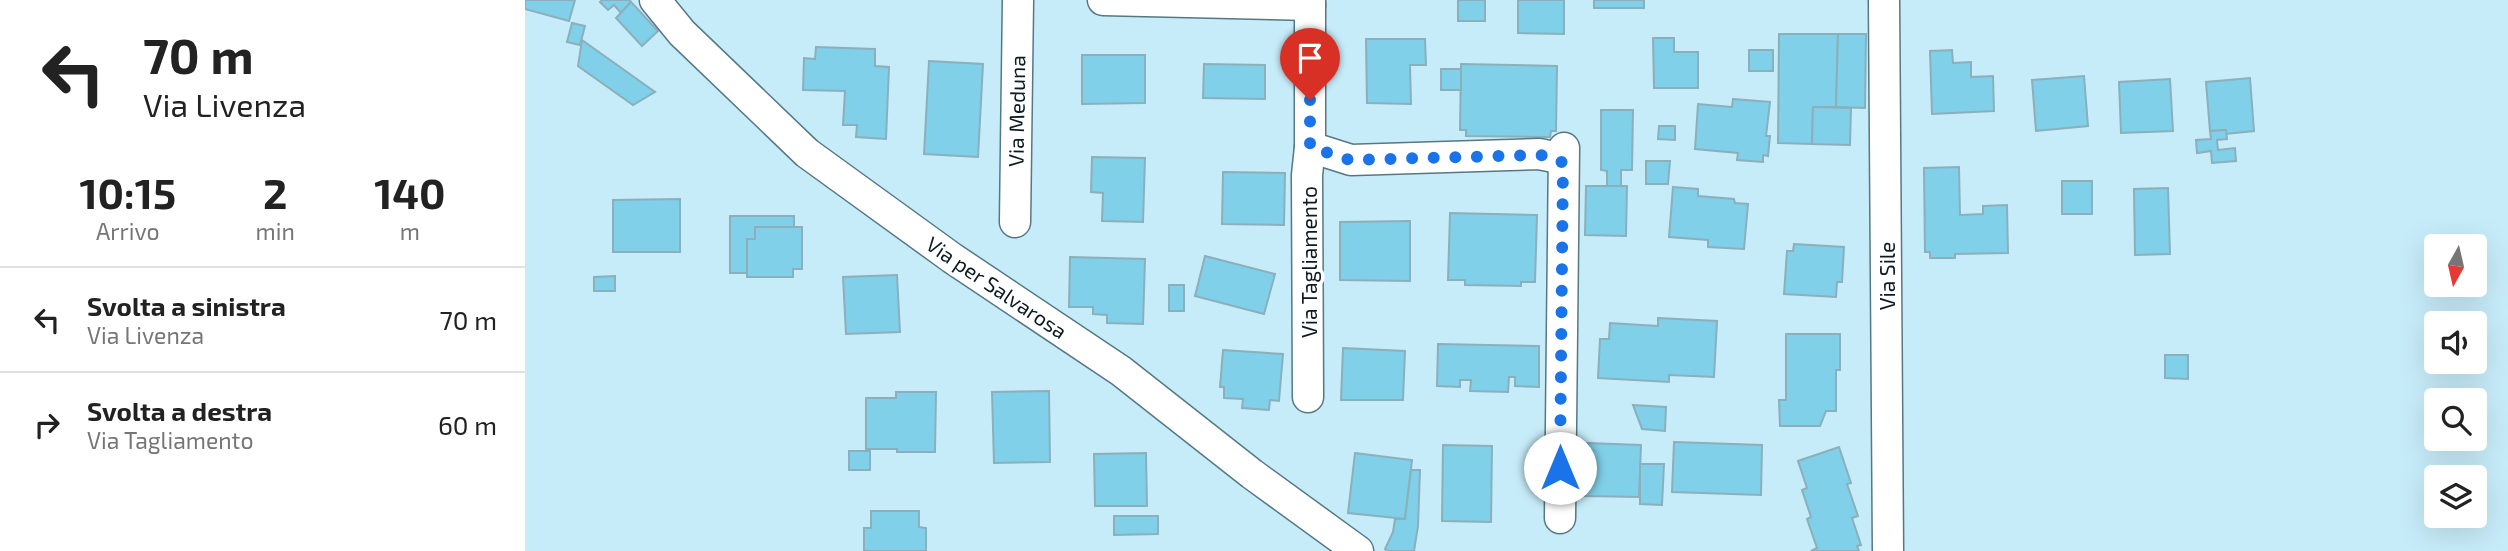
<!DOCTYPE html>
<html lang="it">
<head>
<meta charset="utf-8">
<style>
	:root { --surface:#fff; --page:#f2f2f2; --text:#222; --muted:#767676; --line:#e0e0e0 }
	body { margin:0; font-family:"Exo 2",sans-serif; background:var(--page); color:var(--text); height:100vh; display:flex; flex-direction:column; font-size:26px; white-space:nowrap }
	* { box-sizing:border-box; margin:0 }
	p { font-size:23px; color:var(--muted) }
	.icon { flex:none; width:38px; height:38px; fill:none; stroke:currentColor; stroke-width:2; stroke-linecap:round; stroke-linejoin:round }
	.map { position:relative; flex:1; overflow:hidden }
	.panel { display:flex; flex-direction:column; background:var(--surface); width:525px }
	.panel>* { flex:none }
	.top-card { background:#fff; color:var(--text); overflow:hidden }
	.needle { width:46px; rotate:188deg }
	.buttons { position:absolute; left:1899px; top:234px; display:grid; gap:14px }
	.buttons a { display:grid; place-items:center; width:63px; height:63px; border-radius:7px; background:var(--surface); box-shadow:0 7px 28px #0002; font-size:35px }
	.pin { position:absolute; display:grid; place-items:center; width:60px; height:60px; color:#fff; margin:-72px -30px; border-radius:50% 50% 50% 0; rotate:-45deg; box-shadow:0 0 7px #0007 }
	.pin .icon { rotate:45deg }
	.me { position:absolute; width:77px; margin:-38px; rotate:0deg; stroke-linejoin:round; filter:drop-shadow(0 0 5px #0008) }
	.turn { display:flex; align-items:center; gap:24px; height:147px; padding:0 28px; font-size:32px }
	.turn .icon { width:91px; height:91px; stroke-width:2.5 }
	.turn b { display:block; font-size:49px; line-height:60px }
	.eta { display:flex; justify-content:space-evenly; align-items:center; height:119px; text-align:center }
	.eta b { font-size:42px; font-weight:700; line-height:49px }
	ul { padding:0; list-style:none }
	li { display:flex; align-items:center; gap:21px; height:105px; padding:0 28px; border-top:2px solid var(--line) }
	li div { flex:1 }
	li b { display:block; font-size:26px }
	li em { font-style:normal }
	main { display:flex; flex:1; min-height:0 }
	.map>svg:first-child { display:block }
	.building { fill:#80d0e9; stroke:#8bafbb; stroke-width:2 }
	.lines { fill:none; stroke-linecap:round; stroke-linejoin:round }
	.street-casing { stroke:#567883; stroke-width:33 }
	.street { stroke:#fff; stroke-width:30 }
	.route { stroke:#1a73e8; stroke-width:12; stroke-dasharray:0 21.6 }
	.labels { text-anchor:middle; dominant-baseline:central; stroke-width:7; stroke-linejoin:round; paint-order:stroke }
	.street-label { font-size:21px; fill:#0d1a1f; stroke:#fff }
</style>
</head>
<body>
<main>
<section class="panel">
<div class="top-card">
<div class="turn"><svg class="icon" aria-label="left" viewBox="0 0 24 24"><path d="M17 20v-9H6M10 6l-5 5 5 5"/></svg><div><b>70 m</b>Via Livenza</div></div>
</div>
<div class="eta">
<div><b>10:15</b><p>Arrivo</p></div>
<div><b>2</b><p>min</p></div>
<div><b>140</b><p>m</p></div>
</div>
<ul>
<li><svg class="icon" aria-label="left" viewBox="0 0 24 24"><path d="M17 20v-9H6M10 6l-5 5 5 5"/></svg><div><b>Svolta a sinistra</b><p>Via Livenza</p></div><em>70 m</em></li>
<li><svg class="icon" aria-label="right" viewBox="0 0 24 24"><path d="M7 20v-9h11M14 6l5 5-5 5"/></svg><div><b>Svolta a destra</b><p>Via Tagliamento</p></div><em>60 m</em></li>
</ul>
</section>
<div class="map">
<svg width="1983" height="551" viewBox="0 0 1983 551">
	<rect width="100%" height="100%" fill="#c7ecf9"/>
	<g class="building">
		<polygon points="0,0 50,0 44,21 0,9"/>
		<polygon points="77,0 104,0 106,2 96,13 89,5 83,10 75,2"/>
		<rect x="933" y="0" width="27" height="21"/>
		<polygon points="993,0 1039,0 1039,34 993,33"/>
		<rect x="1069" y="0" width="50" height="8"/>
		<polygon points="106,2 133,31 117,46 91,18"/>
		<polygon points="47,23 60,26 55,45 42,42"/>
		<polygon points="1254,34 1313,34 1311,107 1288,107 1287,144 1253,143"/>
		<polygon points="1313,34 1341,34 1340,108 1311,107"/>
		<polygon points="1128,38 1149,38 1149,52 1173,52 1173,88 1129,88"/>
		<polygon points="841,39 900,39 901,65 885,65 886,104 842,103"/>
		<polygon points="57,40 130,92 108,105 53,66"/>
		<polygon points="291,47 350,49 350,66 364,67 361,139 331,137 332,125 318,125 320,91 278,90 279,58 290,59"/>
		<rect x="1224" y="50" width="24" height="21"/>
		<polygon points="1427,50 1428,63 1446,62 1446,77 1468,76 1469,111 1407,114 1405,51"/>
		<polygon points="557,55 620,55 620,103 557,104"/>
		<polygon points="404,61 458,64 453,157 399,154"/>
		<polygon points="679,64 740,65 740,99 678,98"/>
		<polygon points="936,64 1032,66 1031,131 1026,131 1025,137 941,136 941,130 935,130"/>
		<rect x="916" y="69" width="20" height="21"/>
		<polygon points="1559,76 1563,126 1511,131 1507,80"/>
		<polygon points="1725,78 1729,131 1701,134 1701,130 1685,131 1681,82"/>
		<polygon points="1645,79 1648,131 1596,133 1594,82"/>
		<polygon points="1208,99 1245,102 1241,136 1245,136 1243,156 1238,155 1238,162 1212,160 1213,153 1170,149 1173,104 1207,107"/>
		<polygon points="1288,107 1326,108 1325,145 1287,144"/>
		<polygon points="1076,110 1108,110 1107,170 1096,170 1096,186 1082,186 1082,171 1076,170"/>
		<polygon points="1134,126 1150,126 1150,140 1133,139"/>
		<polygon points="1701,130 1702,139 1692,140 1693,150 1710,148 1711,161 1687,163 1686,151 1672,153 1671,140 1686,139 1685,131"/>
		<polygon points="567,157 620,158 618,222 577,221 578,193 566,192"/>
		<polygon points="1121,161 1145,161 1143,184 1121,184"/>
		<polygon points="1434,167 1435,215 1458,214 1458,206 1482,205 1483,253 1430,254 1430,258 1405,258 1405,252 1400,252 1399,168"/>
		<polygon points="698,172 760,173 759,225 697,224"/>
		<rect x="1537" y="181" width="30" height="33"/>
		<polygon points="1061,186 1102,186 1101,236 1060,235"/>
		<polygon points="1148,187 1173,189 1173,196 1209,199 1210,203 1223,204 1219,249 1183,247 1183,240 1144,237"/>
		<polygon points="1643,188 1645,254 1610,255 1609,189"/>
		<polygon points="155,199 155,252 88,252 88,200"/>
		<polygon points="925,213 1012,215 1010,282 996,282 996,286 940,285 940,280 923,280"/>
		<polygon points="205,216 269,216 269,227 230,227 230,239 222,239 222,273 205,273"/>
		<polygon points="885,221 885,281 815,280 815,222"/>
		<polygon points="230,227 277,227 277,269 268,269 268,277 222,277 222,239 230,239"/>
		<polygon points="1269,244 1319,247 1317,282 1312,282 1311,297 1259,294 1262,251 1268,251"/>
		<polygon points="680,256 750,274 739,314 670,296"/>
		<polygon points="545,257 620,259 618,324 582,323 582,315 568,314 568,307 544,307"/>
		<polygon points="372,275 375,332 321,334 318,277"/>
		<polygon points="90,276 90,291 69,291 69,277"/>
		<rect x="644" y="285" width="15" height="26"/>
		<polygon points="1133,318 1192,321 1189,377 1144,375 1144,382 1073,378 1075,339 1084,339 1085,323 1133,326"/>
		<polygon points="1261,334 1315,334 1315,370 1311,370 1311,411 1301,411 1295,426 1255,426 1254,400 1261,400"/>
		<polygon points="913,344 1014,346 1014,387 990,386 990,377 984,377 983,392 945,391 946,380 935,380 935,387 912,386"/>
		<polygon points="818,348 880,351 878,400 816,400"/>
		<polygon points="698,350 758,354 754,401 745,400 744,410 717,408 718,399 699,398 699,387 695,387"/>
		<polygon points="1640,355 1663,355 1663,379 1640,378"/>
		<polygon points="524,391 525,462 469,463 467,392"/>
		<polygon points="371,392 411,392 410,452 372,452 372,449 341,449 341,398 371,398"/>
		<polygon points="1108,405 1141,407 1140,431 1117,429"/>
		<polygon points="1149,442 1237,445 1236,495 1147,492"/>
		<polygon points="1062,443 1116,445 1114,497 1060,496"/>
		<polygon points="918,445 967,446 966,522 917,521"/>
		<polygon points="1314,447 1326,483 1322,484 1333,516 1327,518 1336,545 1332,546 1334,551 1286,551 1292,548 1282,519 1286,517 1277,490 1282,488 1273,461"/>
		<rect x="324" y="451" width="21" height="19"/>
		<polygon points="621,453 622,506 570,506 569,454"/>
		<polygon points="830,453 887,460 880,519 823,513"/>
		<polygon points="1115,464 1139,464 1137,505 1115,504"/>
		<polygon points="886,470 895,470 893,526 889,551 862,551 860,549 868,532 870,519 880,519"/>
		<polygon points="346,511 394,511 394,527 401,528 401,551 339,551 339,528 346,528"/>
		<polygon points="589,516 633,516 633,534 589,535"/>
	</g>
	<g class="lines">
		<g class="street-casing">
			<g id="street">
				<polyline points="130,0 157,33 282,153 427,258 596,371 727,474 833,551"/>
				<polyline points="578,0 785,5"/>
				<polyline points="1359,0 1363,551"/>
				<polyline points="785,147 826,160 1014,154 1029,157 1038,163"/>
				<polyline points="490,222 493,0"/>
				<polyline points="783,397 782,175 785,147 785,0"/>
				<polyline points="1035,518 1039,148"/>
			</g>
		</g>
		<use href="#street" class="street"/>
	</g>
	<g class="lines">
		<polyline class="route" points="785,100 785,147 825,160 1014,155 1030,157 1038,163 1035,468"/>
	</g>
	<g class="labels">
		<g class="street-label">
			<text transform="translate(491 111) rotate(-89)">Via Meduna</text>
			<text transform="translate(783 262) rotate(-90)">Via Tagliamento</text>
			<text transform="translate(1361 276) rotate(-90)">Via Sile</text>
			<text transform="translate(472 287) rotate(34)">Via per Salvarosa</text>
		</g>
	</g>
</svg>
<div class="buttons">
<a><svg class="needle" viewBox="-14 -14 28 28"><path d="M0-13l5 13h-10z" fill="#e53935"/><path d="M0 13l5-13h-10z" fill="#767676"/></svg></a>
<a><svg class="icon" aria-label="sound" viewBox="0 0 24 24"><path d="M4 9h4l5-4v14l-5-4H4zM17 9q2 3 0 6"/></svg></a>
<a><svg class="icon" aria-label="search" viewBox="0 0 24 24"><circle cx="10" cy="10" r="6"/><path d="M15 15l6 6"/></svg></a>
<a><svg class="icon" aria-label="layers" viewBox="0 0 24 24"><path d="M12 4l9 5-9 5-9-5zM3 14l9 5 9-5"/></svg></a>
</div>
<div class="pin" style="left:785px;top:100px;background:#d93025"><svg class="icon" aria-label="arrive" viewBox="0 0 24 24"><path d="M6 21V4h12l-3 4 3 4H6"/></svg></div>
<svg class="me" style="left:1035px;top:468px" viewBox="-20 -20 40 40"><circle r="19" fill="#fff"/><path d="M0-13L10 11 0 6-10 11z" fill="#1a73e8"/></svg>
</div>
</main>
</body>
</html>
